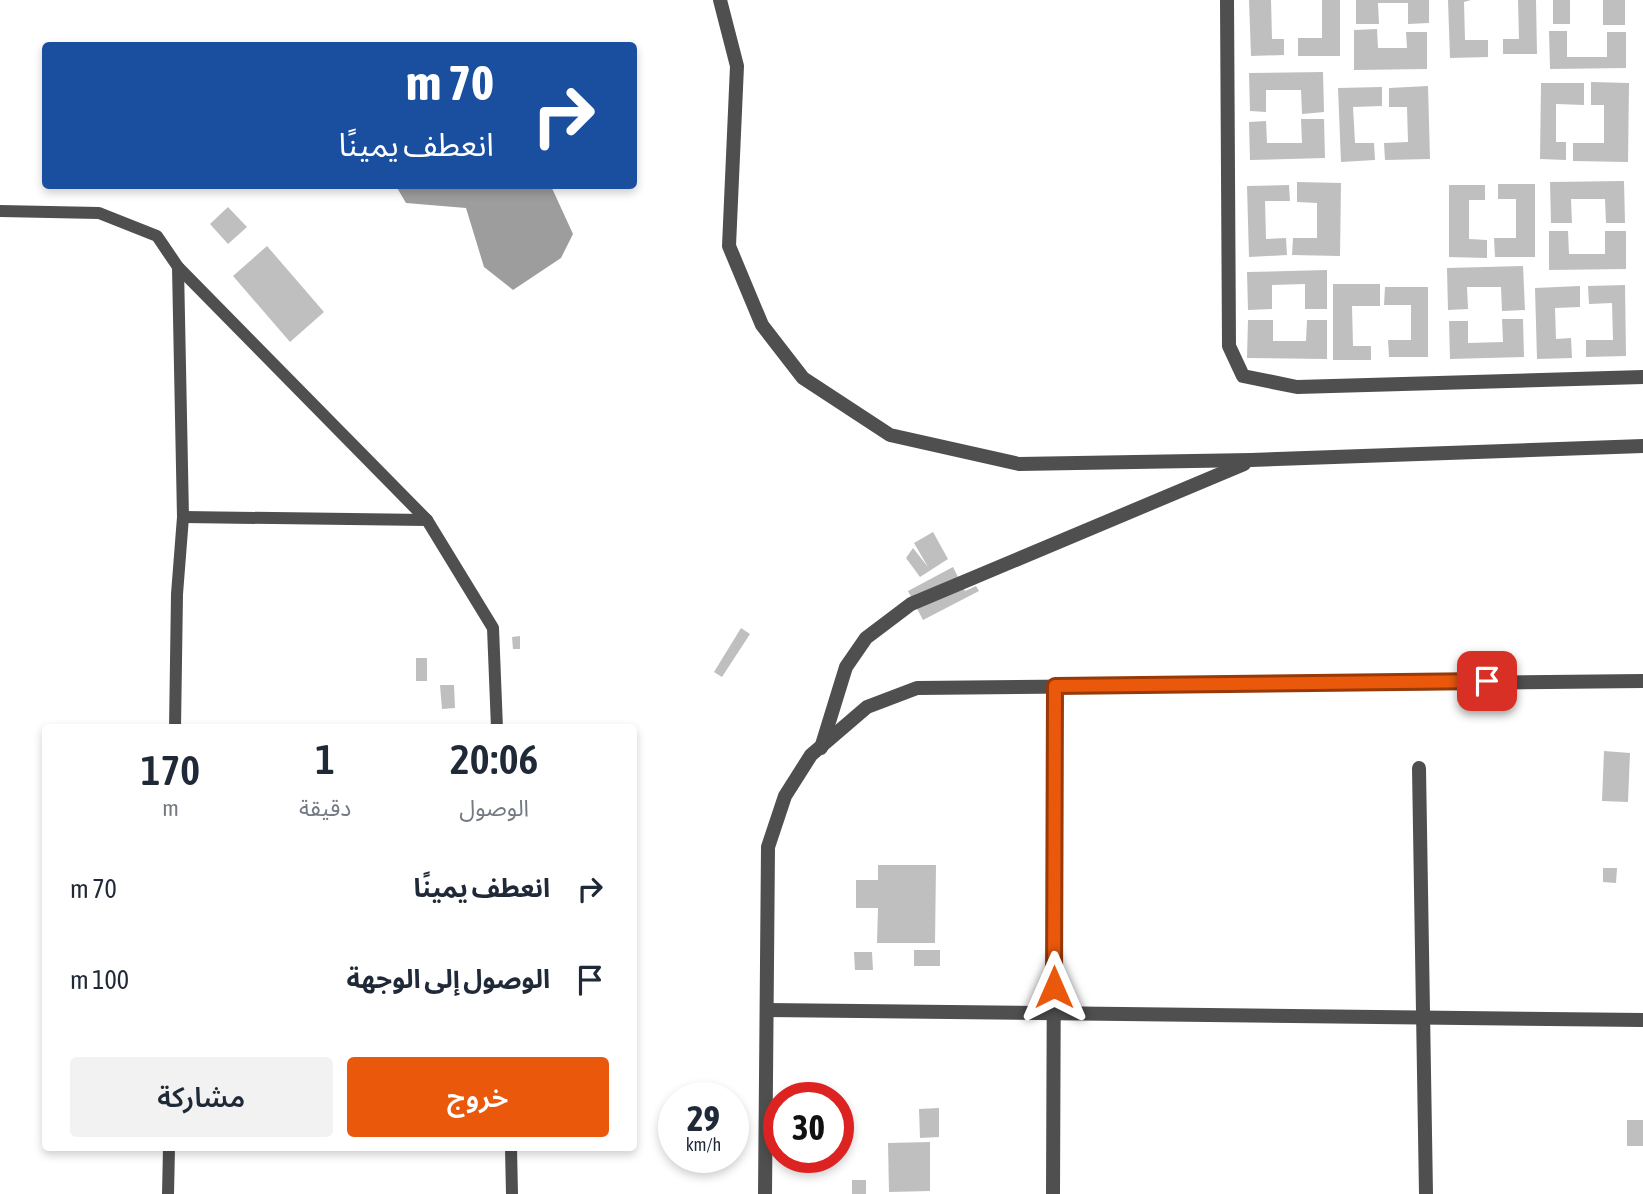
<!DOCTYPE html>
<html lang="ar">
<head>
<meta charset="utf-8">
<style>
	:root { --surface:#fff; --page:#f2f2f3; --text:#1f2937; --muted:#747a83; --accent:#ea580c }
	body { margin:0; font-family:"Asap Condensed","Noto Sans Arabic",sans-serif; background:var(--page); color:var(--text); direction:rtl; height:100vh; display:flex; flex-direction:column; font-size:26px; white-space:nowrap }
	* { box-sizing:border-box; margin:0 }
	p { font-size:23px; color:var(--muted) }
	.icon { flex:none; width:38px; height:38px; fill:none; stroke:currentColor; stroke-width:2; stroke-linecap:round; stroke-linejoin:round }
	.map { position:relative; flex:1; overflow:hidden; direction:ltr }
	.details { position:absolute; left:42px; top:724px; width:595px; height:427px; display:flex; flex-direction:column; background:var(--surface); border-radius:7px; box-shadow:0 4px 10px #0003; direction:rtl }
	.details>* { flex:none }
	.hud { position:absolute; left:42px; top:42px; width:595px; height:147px; border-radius:7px; box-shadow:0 4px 10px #0003; direction:rtl; background:#1a4fa0; color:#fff; overflow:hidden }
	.speed { position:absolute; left:658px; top:1082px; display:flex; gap:14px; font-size:35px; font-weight:700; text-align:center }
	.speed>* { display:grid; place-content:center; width:91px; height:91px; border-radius:50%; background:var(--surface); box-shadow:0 4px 10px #0003; line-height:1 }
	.speed small { font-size:18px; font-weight:400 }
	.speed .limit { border:10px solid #d22; background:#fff; color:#111 }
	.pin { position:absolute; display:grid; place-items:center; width:60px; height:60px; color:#fff; margin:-30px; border-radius:14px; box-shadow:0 4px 10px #0006 }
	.me { position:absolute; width:77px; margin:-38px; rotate:0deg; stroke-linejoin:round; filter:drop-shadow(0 0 5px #0008) }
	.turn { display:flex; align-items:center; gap:24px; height:147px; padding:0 28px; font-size:32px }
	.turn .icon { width:91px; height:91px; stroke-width:2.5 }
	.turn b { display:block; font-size:49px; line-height:60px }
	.eta { display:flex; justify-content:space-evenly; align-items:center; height:119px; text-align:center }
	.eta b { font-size:42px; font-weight:600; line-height:49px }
	.button { display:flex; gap:14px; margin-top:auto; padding:14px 28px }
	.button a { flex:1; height:80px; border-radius:7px; background:var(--accent); color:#fff; font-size:28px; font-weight:600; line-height:80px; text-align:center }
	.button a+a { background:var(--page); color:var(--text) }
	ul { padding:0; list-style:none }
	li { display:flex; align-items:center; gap:21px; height:91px; padding:0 28px }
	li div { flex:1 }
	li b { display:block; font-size:26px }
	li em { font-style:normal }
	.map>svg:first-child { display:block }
	.water { fill:#9d9d9d }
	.building { fill:#bfbfbf }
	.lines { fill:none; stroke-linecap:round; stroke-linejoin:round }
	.service { stroke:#4f4f4f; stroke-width:12 }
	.minor { stroke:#4f4f4f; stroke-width:14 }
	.tertiary { stroke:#4f4f4f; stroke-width:14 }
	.route-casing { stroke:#983908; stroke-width:18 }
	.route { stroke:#ea580c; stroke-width:12 }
</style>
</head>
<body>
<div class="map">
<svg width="1643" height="1194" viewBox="0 0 1643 1194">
	<rect width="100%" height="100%" fill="#fff"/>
	<polygon class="water" points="396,186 551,186 573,234 561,258 513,290 484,267 466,208 406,203"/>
	<g class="building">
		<polygon points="1249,0 1271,0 1272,39 1284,39 1284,55 1251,56"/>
		<polygon points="1322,0 1340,0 1340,56 1298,56 1298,38 1322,38"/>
		<polygon points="1356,0 1429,0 1429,23 1408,24 1408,3 1378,3 1379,24 1356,24"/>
		<polygon points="1448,0 1471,0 1464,2 1465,40 1488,40 1488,57 1450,58"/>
		<polygon points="1518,0 1536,0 1537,54 1503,54 1503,39 1519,39"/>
		<rect x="1553" y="0" width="17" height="24"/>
		<rect x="1603" y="0" width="22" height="25"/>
		<polygon points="1377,29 1378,48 1407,48 1406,32 1427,32 1427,69 1354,70 1354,30"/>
		<polygon points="1549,31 1567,31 1567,57 1607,57 1607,32 1626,32 1626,68 1550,69"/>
		<polygon points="1323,72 1324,112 1302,114 1301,90 1266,90 1266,112 1250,111 1249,73"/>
		<polygon points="1591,82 1629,83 1628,162 1573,161 1573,143 1604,143 1604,105 1591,105"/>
		<polygon points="1541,83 1584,83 1584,105 1556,104 1556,142 1566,142 1566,160 1540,159"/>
		<polygon points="1428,86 1430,159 1385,160 1384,143 1408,142 1407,107 1389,107 1389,88"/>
		<polygon points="1382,87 1382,106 1353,107 1355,143 1374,143 1375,160 1341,162 1338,88"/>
		<polygon points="1301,119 1324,119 1325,158 1250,160 1249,122 1266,121 1267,143 1302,143"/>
		<polygon points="1624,181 1625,223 1606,223 1605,199 1571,199 1572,223 1551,223 1550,182"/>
		<polygon points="1297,182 1341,183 1340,256 1292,255 1293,238 1317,238 1317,203 1297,202"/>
		<polygon points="1498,184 1535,184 1535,257 1495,257 1494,238 1516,238 1516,199 1498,199"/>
		<polygon points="1289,185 1290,201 1265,201 1266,239 1286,238 1287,255 1249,257 1247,186"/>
		<polygon points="1449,185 1485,185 1485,200 1469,200 1469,239 1487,240 1487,258 1449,257"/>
		<polygon points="228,207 247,227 228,244 210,224"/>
		<polygon points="1549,231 1568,231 1569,254 1605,254 1605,231 1626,231 1626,269 1549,270"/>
		<polygon points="267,246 324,312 290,342 233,276"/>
		<polygon points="1523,266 1525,310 1502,311 1501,287 1467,287 1468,309 1448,310 1447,268"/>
		<polygon points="1327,270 1327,309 1305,309 1305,284 1272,285 1272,309 1248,310 1247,272"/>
		<polygon points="1333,284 1380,284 1380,306 1352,306 1353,346 1371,346 1371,360 1333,360"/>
		<polygon points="1625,285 1626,356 1586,357 1586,340 1613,340 1612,303 1589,304 1588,286"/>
		<polygon points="1580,286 1580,307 1555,308 1556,339 1571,338 1572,358 1537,359 1535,288"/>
		<polygon points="1385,287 1428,287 1428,357 1389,357 1388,340 1411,340 1411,305 1384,305"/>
		<polygon points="1502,319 1523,319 1524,357 1450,359 1449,321 1468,321 1468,343 1503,342"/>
		<polygon points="1248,320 1273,320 1273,341 1306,341 1307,320 1327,320 1327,359 1247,358"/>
		<polygon points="933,532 948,559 920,577 906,558 913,548 928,567 914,543"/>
		<polygon points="953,567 965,591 976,586 979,591 923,620 908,591"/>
		<polygon points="741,628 750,634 722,677 714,672"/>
		<polygon points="520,636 520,649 513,649 512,637"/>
		<rect x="416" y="658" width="11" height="23"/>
		<polygon points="440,685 454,685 455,708 442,709"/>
		<polygon points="1604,751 1630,753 1628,802 1602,801"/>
		<polygon points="878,865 936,865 935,943 877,943 878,908 856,908 856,880 878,880"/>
		<polygon points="1603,868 1617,868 1616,883 1603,882"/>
		<rect x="914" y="950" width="26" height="16"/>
		<polygon points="854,952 872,952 873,970 855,970"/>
		<polygon points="939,1108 939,1137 920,1138 919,1109"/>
		<rect x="1627" y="1120" width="16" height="26"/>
		<polygon points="930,1142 930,1191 889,1192 888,1143"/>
		<rect x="852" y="1180" width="14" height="14"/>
	</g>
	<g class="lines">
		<g class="service">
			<polyline points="0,211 99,213 157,236 178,267 427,520 493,628 497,728"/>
			<polyline points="183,517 427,520"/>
			<polyline points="175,728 177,594 183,517 178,267"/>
			<polyline points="511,1148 512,1194"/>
			<polyline points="168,1194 169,1148"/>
		</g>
		<g class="minor">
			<polyline points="720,0 737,66 729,246 762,325 803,378 890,435 1019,464 1251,460 1643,446"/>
			<polyline points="1227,0 1229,346 1243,376 1297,387 1643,377"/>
			<polyline points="821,748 846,667 866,638 911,604 1244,464"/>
			<polyline points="1419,768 1426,1194"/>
			<polyline points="767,1010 1643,1020"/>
			<polyline points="1053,1194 1055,686"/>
		</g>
		<polyline class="tertiary" points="765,1194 768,847 785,796 811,755 867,707 917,688 1643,681"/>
	</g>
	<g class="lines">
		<g class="route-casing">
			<polyline id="route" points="1054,987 1055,686 1487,681"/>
		</g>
		<use href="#route" class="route"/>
	</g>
</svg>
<div class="speed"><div>29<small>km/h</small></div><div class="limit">30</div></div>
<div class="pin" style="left:1487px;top:681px;background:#d93025"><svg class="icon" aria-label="arrive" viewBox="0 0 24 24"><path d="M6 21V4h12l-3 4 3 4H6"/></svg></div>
<svg class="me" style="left:1054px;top:987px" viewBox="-20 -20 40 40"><path d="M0-17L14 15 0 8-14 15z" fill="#ea580c" stroke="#fff" stroke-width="4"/></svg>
<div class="hud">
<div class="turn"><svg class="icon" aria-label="right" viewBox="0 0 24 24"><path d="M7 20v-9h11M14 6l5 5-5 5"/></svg><div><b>70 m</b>انعطف يمينًا</div></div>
</div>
<section class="details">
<div class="eta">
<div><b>20:06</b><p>الوصول</p></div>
<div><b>1</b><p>دقيقة</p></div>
<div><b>170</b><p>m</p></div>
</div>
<ul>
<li><svg class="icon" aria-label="right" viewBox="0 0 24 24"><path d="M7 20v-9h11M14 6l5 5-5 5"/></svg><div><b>انعطف يمينًا</b></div><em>70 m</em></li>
<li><svg class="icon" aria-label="arrive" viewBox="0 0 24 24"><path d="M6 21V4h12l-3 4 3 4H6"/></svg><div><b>الوصول إلى الوجهة</b></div><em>100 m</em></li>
</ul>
<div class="button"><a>خروج</a><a>مشاركة</a></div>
</section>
</div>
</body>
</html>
